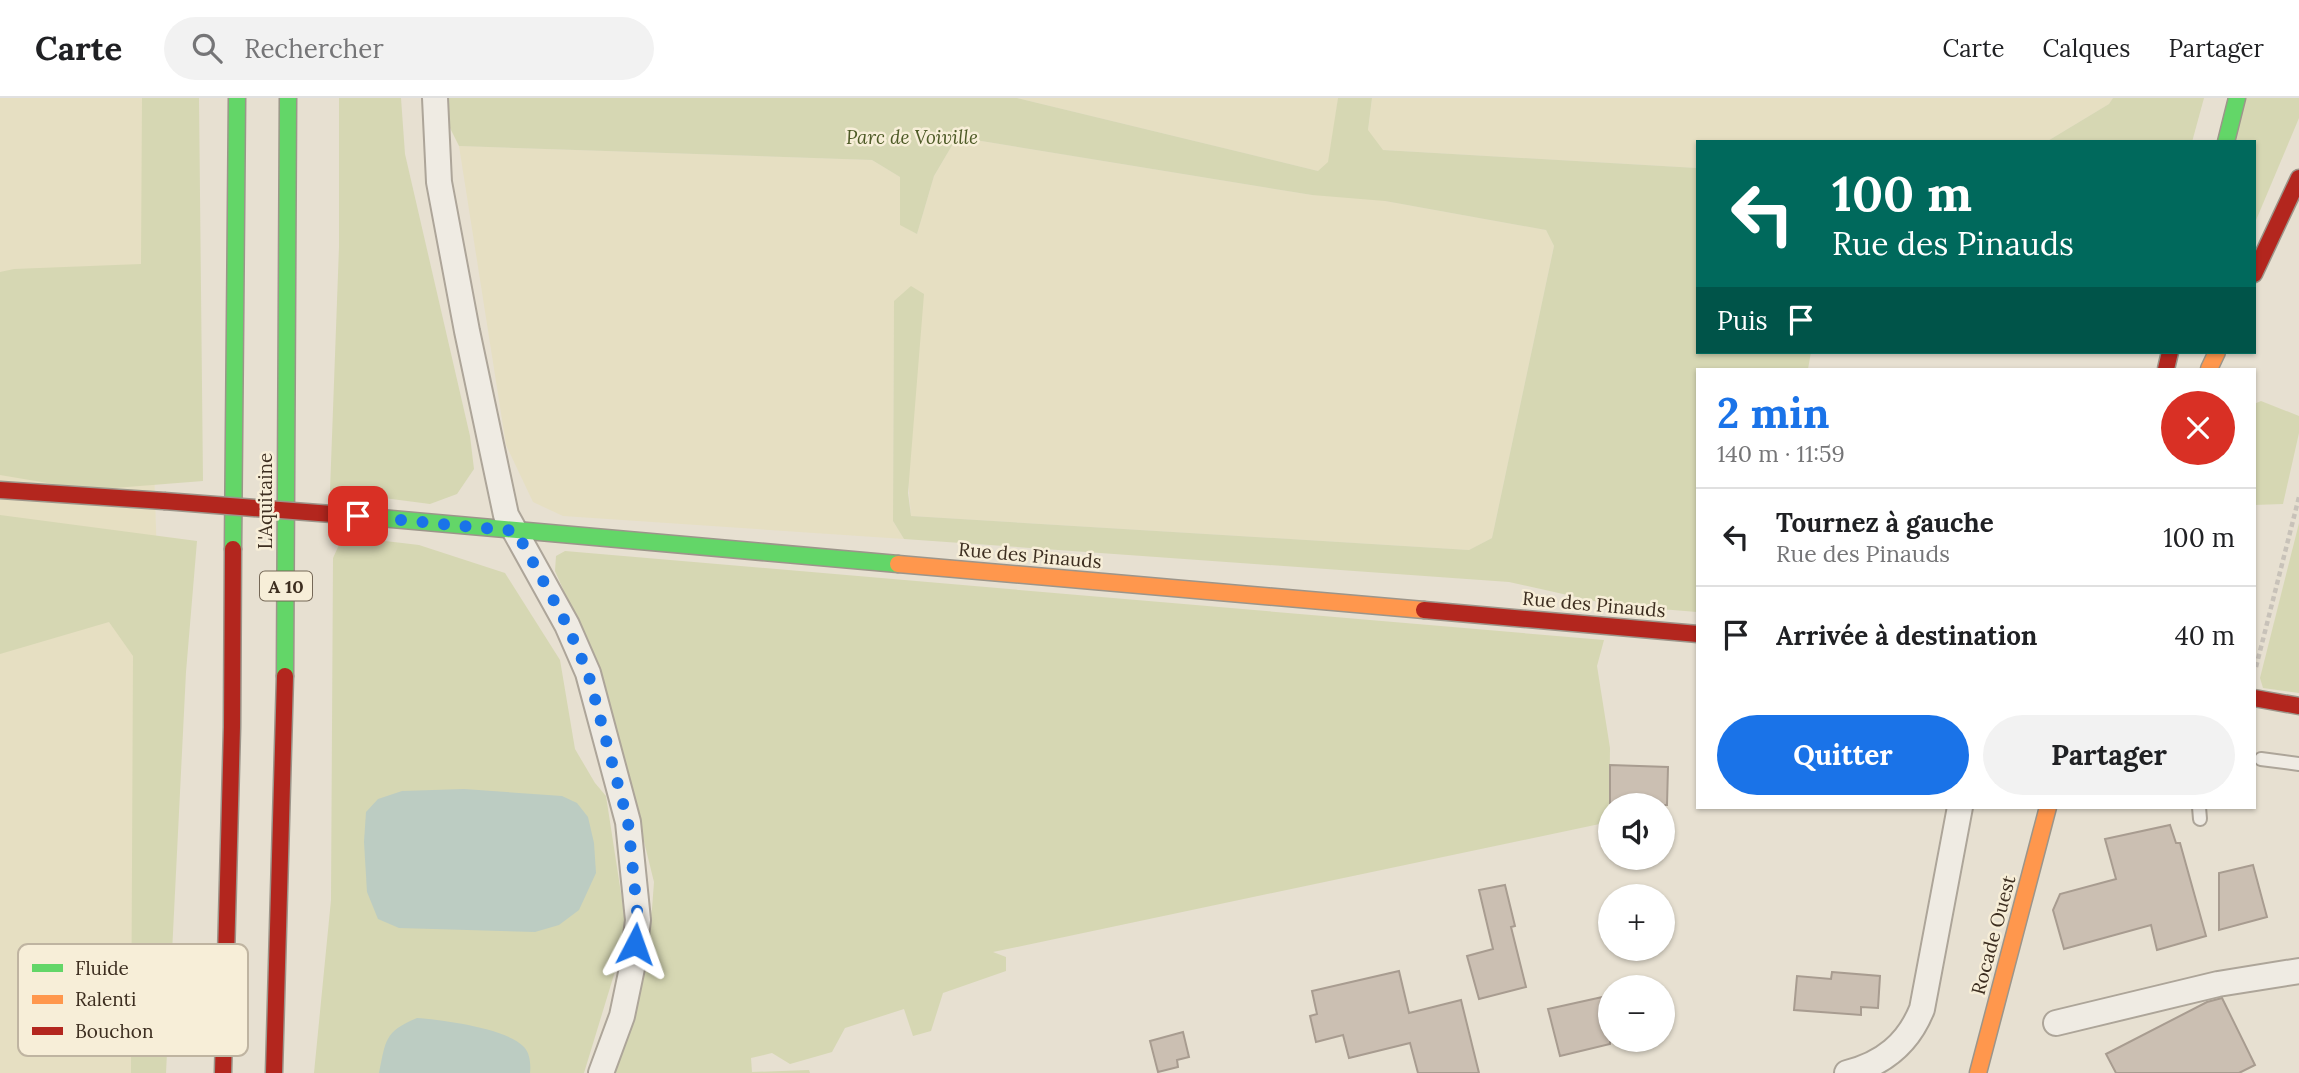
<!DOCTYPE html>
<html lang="fr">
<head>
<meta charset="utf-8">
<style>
	:root { --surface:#fff; --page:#f2f2f2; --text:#202124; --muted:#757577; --line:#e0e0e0; --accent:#1a73e8 }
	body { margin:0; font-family:Lora,serif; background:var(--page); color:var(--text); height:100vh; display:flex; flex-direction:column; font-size:26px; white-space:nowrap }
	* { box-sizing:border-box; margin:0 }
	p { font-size:23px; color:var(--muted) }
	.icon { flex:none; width:38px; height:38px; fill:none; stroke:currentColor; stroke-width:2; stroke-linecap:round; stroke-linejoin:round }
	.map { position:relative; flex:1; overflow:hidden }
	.drawer { position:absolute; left:1696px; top:270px; width:560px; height:441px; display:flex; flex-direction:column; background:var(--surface); border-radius:0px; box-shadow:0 2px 5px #0004 }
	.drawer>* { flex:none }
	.hud { position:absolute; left:1696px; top:42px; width:560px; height:214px; border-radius:0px; box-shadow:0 2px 5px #0004; background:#00695c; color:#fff; overflow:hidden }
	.buttons { position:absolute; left:1598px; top:695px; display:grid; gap:14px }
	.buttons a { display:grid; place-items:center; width:77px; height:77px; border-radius:50%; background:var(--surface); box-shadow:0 2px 5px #0004; font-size:35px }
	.pin { position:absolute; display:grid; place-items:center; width:60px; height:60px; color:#fff; margin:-30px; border-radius:14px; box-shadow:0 4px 10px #0006 }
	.me { position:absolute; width:77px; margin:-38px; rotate:4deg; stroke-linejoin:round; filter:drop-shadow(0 0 5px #0008) }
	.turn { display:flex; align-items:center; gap:24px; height:147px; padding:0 21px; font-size:32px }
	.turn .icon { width:91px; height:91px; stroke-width:2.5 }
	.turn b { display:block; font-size:49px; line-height:60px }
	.then { display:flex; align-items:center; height:66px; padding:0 21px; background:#0003; gap:14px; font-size:26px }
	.round { display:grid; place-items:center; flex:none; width:74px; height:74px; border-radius:37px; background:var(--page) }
	.summary { display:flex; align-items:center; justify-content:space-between; height:119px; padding:0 21px }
	h1 { font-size:42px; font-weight:800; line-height:52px; color:var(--accent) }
	.button { display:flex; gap:14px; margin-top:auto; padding:14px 21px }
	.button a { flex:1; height:80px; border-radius:42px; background:var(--accent); color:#fff; font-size:28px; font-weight:800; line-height:80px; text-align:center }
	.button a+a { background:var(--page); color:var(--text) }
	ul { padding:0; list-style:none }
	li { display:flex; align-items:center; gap:21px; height:98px; padding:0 21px; border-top:2px solid var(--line) }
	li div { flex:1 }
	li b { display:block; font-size:26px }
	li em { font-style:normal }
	header { display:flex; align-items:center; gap:42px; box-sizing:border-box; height:98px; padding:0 35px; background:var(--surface); border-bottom:2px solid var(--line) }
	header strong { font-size:33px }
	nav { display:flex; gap:38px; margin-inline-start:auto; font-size:24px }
	.search { width:490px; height:63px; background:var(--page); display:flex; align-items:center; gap:18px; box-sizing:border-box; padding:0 24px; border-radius:38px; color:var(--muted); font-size:26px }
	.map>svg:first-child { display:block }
	.farmland { fill:#e6dfc2 }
	.green { fill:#d6d7b3 }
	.water { fill:#bcccc2 }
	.building { fill:#cbbfb2; stroke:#a89c90; stroke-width:2 }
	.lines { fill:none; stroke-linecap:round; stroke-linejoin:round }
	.lane-casing { stroke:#ada599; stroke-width:16 }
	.street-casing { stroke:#ada599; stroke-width:28 }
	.fast-casing { stroke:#9c958a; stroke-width:19 }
	.slow-casing { stroke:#9c958a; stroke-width:19 }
	.jam-casing { stroke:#9c958a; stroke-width:19 }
	.path { stroke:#c8c2b9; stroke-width:4.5; stroke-dasharray:5 3.5; stroke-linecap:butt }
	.lane { stroke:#efebe3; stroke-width:12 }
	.street { stroke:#efebe3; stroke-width:24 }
	.fast { stroke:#63d668; stroke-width:16 }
	.slow { stroke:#ff974d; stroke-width:16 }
	.jam { stroke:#b3261e; stroke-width:16 }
	.jam-bridge-casing { stroke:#9c958a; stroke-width:19; stroke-linecap:butt }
	.jam-bridge { stroke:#b3261e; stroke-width:16 }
	.route { stroke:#1a73e8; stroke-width:12; stroke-dasharray:0 21.6 }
	.labels { text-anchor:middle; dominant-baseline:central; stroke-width:5; stroke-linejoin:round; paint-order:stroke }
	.shield { fill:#f7eed8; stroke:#756857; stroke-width:2 }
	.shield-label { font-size:18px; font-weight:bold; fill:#3d2e20 }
	.park-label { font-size:19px; font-style:italic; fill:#4d5a26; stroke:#f7eed8 }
	.street-label { font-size:19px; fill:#3d2e20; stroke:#f7eed8 }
	.key { fill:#f7eed8; stroke:#bfb4a1; stroke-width:2 }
	.key-label { font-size:19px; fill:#3d2e20 }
</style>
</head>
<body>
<header>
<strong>Carte</strong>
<div class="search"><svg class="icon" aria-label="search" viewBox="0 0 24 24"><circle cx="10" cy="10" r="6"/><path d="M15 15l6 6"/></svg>Rechercher</div>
<nav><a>Carte</a><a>Calques</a><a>Partager</a></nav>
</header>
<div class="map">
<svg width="2299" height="975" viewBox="0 0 2299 975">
	<rect width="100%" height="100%" fill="#e7e0d1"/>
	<g class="farmland">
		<polygon points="0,0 142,0 159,522 139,975 0,975"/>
		<polygon points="1017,0 1338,0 1334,33 1368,32 1372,0 2113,0 2109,6 2046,44 1698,44 1697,70 1383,52 1385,103 1546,132 1554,148 1492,440 1469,452 911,418 894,204 893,423 904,441 563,418 533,404 506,347 459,48 872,62 900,79 900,126 917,136 934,78 957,39 1312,97 1318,73"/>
	</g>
	<g class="green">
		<polygon points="142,0 199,0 203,383 89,392 0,377 0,174 14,171 141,166"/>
		<polygon points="339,0 401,0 405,56 470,338 474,371 457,396 430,406 330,393 339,149"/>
		<polygon points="446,0 1017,0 1318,73 1328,64 1338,0 1372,0 1368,32 1383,52 1697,70 1698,254 1811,254 1808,271 1698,271 1697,514 1612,507 1509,484 904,441 893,423 894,203 911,188 924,196 908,395 911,418 1469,452 1492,440 1554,148 1546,132 1385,103 1312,97 957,39 934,78 917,136 900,127 900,79 872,62 459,48 447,24"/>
		<polygon points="2113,0 2204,0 2192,44 2046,44 2109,6"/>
		<polygon points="2236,0 2299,0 2299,20 2254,127 2254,44 2229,44"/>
		<polygon points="2261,303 2299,318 2299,335 2283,406 2254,407 2254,306"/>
		<polygon points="0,417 197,443 186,574 166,975 131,975 133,558 109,524 0,556"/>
		<polygon points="2299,425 2299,595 2263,590 2260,580"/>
		<polygon points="343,438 419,447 505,475 560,562 575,651 595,685 606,698 627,834 584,975 314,975 331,802 333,460"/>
		<polygon points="565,453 1604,542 1597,568 1610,650 1609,724 993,854 1006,859 1006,873 943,895 931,933 913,938 904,911 845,930 832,954 790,966 772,955 751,960 752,974 809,972 810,975 610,975 630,925 652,811 654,784 605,586 555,473 556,458"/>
	</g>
	<g class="water">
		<polygon points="464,691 562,698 577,705 588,719 594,745 596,775 579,812 559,827 535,834 399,830 378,821 367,794 364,744 366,714 378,701 402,693"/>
		<path d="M 417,920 C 443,922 506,930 524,949 C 530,955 531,967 530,975 L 379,975 C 386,942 384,934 417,920 Z"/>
	</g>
	<g class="building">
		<polygon points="1610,667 1668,669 1667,707 1610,707"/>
		<polygon points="2170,727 2176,745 2180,745 2206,838 2157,852 2151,827 2064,851 2053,812 2060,796 2116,781 2105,741"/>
		<polygon points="2253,767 2267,819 2219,832 2219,775"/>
		<polygon points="1505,787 1515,828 1511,829 1526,889 1479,901 1467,858 1493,851 1479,792"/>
		<polygon points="1399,873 1409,915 1461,902 1479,975 1418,975 1410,945 1349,960 1343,937 1316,944 1310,918 1317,916 1312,893"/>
		<polygon points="1832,874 1880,878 1878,910 1861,909 1861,917 1794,912 1797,878 1831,881"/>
		<polygon points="1607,898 1610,911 1610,946 1560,958 1548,911"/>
		<polygon points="2222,900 2255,967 2239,975 2116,975 2106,956 2207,904"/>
		<polygon points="1183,934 1189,959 1177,962 1178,969 1158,974 1150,943"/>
	</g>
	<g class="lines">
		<g class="lane-casing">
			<g id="lane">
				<polyline points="2261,661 2299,666"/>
				<polyline points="2199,709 2200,721"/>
			</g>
		</g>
		<g class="street-casing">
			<g id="street">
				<polyline points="435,0 439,84 467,233 506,417 567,527 588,575 628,724 638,822 632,870 622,918 601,975"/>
				<polyline points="2056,925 2218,886 2299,873"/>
				<path d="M 1847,975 C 1883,966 1908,946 1922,911 L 1960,709"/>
			</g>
		</g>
		<g class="fast-casing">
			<g id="fast">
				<polyline points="2226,44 2237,0"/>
				<polyline points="358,418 898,466"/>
				<polyline points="233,451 237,0"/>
				<polyline points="285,578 288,0"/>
			</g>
		</g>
		<g class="slow-casing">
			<g id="slow">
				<polyline points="2209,271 2217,254"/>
				<polyline points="898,466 1424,512"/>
				<polyline points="1978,975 2048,709"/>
			</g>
		</g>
		<g class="jam-casing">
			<g id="jam">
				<polyline points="2254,176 2299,80"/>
				<polyline points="2166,271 2170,254"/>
				<polyline points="0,392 164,403"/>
				<polyline points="1424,512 1698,536"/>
				<polyline points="2254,600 2299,608"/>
				<polyline points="223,975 232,629 233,451"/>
				<polyline points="274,975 285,578"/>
			</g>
		</g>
		<polyline class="path" points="2256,569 2299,399"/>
		<use href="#lane" class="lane"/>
		<use href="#street" class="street"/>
		<use href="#fast" class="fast"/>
		<use href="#slow" class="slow"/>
		<use href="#jam" class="jam"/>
		<g class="jam-bridge-casing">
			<polyline id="jam-bridge" points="164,403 358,418"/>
		</g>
		<use href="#jam-bridge" class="jam-bridge"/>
	</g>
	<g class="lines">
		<polyline class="route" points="358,418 516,433 567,527 588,575 628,724 638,822 635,846"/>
	</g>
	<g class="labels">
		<rect class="shield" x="260" y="473.5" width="52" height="29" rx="5"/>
		<g class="shield-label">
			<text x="286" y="488">A 10</text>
		</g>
		<g class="park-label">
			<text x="912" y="39">Parc de Voiville</text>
		</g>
		<g class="street-label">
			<text transform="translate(265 403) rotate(-90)">L'Aquitaine</text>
			<text transform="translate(1030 457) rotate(5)">Rue des Pinauds</text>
			<text transform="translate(1594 506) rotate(5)">Rue des Pinauds</text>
			<text transform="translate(1993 837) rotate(-75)">Rocade Ouest</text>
		</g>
	</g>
	<rect x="18" y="846" width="230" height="112" rx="10" class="key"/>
	<rect x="32" y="866" width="31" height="8" fill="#63d668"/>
	<rect x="32" y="897" width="31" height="9" fill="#ff974d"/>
	<rect x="32" y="929" width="31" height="8" fill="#b3261e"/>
	<g class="key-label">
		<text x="75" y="877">Fluide</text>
		<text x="75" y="908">Ralenti</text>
		<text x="75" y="940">Bouchon</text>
	</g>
</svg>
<div class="buttons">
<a><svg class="icon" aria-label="sound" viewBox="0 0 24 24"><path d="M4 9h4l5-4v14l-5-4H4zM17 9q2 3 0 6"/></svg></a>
<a>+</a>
<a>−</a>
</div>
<div class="pin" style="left:358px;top:418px;background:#d93025"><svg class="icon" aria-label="arrive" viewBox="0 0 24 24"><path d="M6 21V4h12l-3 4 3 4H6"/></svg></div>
<svg class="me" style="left:635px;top:846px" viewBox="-20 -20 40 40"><path d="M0-17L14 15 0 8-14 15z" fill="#1a73e8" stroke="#fff" stroke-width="4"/></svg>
<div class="hud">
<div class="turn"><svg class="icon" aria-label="left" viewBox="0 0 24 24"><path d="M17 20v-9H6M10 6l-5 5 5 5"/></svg><div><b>100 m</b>Rue des Pinauds</div></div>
<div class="then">Puis<svg class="icon" aria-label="arrive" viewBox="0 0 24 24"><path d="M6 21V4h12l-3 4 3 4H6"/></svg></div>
</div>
<section class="drawer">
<div class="summary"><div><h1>2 min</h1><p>140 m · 11:59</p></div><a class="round" style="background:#d93025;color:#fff"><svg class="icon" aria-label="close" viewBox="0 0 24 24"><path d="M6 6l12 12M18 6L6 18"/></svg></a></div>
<ul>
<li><svg class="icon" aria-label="left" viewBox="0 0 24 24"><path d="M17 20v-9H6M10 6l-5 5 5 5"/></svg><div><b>Tournez à gauche</b><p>Rue des Pinauds</p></div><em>100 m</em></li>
<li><svg class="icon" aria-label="arrive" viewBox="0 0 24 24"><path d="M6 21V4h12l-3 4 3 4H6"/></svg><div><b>Arrivée à destination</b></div><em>40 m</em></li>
</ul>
<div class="button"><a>Quitter</a><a>Partager</a></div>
</section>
</div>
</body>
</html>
